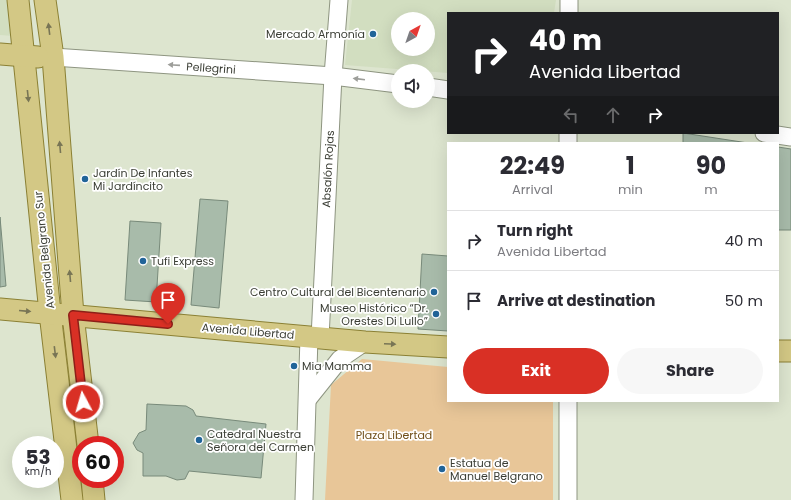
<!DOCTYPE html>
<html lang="en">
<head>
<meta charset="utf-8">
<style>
	:root { --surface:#fff; --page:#f7f7f7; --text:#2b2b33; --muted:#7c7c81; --line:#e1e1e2; --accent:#d93025 }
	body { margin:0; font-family:Poppins,sans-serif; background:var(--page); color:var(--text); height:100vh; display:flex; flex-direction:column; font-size:15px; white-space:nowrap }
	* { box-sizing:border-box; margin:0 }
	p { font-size:13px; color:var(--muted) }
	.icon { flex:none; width:22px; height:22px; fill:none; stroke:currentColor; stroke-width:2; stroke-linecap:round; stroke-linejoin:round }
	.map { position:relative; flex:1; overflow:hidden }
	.drawer { position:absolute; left:447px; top:142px; width:332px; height:260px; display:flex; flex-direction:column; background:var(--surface); border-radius:0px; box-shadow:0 4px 16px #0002 }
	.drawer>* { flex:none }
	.top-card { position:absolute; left:447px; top:12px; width:332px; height:122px; border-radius:0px; box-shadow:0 4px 16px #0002; background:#202124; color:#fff; overflow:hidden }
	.needle { width:26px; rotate:40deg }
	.fabs { position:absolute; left:391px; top:12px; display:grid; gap:8px }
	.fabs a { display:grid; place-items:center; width:44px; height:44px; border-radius:50%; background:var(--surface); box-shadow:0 4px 16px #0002; font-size:20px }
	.speed { position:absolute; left:12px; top:436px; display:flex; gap:8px; font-size:20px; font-weight:700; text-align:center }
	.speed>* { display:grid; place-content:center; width:52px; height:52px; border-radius:50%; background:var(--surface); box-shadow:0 4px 16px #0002; line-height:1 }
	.speed small { font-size:10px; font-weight:400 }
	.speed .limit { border:6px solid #d22; background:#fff; color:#111 }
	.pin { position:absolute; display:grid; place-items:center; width:34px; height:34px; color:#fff; margin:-41px -17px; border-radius:50% 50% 50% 0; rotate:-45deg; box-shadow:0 0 4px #0007 }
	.pin .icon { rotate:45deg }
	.me { position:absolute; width:44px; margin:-22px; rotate:354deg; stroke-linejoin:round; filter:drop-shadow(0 0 3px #0008) }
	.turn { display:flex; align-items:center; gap:14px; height:84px; padding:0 16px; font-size:18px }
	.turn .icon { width:52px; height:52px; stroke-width:2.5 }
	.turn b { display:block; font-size:28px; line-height:34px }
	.lanes { display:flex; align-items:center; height:38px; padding:0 16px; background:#0003; justify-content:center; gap:20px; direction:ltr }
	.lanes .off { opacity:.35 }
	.eta { display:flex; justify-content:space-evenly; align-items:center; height:68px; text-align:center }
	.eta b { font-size:24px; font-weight:700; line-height:28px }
	.primary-button { display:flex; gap:8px; margin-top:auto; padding:8px 16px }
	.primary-button a { flex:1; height:46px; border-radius:24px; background:var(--accent); color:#fff; font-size:16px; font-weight:700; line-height:46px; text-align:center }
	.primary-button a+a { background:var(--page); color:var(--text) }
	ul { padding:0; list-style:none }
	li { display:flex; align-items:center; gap:12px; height:60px; padding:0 16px; border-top:1px solid var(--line) }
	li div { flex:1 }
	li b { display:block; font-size:15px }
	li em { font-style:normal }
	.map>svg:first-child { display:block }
	.built { fill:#d2dec0; fill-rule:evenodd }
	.green { fill:#e8c698 }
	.building { fill:#a8bbaa; stroke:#788a7a }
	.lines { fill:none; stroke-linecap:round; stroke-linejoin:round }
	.minor-casing { stroke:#8e9581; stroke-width:19 }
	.major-casing { stroke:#8b8034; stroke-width:23 }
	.minor { stroke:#fff; stroke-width:17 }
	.major { stroke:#d3c885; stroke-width:21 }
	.oneway { fill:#787555 }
	.oneway2 { fill:#9d9e9a }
	.route-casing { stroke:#8d1f18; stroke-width:10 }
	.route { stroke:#d93025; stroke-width:7 }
	.poi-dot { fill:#216499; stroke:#fff; stroke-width:1.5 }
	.labels { text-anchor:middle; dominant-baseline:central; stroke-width:3.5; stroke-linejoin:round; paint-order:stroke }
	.poi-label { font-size:11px; fill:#3b3e35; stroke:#fff; text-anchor:start }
	.street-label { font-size:11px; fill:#3b3e35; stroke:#fff }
	.park-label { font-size:11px; fill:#704e17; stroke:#fff }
</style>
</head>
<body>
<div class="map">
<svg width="791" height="500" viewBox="0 0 791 500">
	<rect width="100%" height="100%" fill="#dde5cf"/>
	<g class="built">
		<polygon points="0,0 9,0 13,36 0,35"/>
		<path d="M 352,0 L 556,0 L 554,13 L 448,13 L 448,73 L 345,65 ZM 398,19 L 428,19 L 428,49 L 398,49 Z"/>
	</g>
	<polygon class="green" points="362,359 448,367 448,401 553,401 553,500 325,500 331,385"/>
	<g class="building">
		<polygon points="683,133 748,143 683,143"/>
		<polygon points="778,147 791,149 791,230 778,230"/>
		<polygon points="200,199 228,201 219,308 191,305"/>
		<polygon points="0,217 6,286 0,287"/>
		<polygon points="130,221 161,223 156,302 125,300"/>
		<polygon points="422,254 448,256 448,331 418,329"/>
		<polygon points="147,404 186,406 193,410 196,416 266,424 261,478 189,471 185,479 177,480 166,476 143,476 143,453 137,450 133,443 139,433 146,430"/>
	</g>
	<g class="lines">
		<g class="minor-casing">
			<g id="minor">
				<polyline points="569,13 569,0"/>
				<polyline points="53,57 333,76 398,84"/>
				<polyline points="428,87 448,90"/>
				<polyline points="568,133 568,143"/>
				<polyline points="764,133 791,137"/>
				<polyline points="320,338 333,76 339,0"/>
				<polyline points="308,399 340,359 365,342"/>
				<polyline points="304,500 309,337"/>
				<polyline points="568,500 568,401"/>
			</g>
		</g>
		<g class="major-casing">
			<g id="major">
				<polyline points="18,0 50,313 72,500"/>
				<polyline points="45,0 53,57 73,315 88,445"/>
				<polyline points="0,54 38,57"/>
				<polyline points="0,309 365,342 448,347"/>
				<polyline points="778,351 791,351"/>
				<polyline points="92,479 94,500"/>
			</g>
		</g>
		<use href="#minor" class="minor"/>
		<use href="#major" class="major"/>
	</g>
	<defs><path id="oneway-solid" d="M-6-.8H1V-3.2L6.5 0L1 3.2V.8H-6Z"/></defs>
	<g class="oneway">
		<use href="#oneway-solid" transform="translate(49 29) rotate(-97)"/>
		<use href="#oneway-solid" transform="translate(28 96) rotate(84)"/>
		<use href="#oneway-solid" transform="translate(60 147) rotate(-95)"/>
		<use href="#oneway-solid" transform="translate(70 276) rotate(-95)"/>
		<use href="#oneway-solid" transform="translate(25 311) rotate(5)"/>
		<use href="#oneway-solid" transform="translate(390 344) rotate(3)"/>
		<use href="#oneway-solid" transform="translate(55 352) rotate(83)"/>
	</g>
	<g class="oneway2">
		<use href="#oneway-solid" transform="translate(174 65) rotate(-176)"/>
		<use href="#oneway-solid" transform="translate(359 79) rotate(-173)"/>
	</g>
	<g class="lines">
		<g class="route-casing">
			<polyline id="route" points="83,402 73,315 168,324"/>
		</g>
		<use href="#route" class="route"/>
	</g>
	<g class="poi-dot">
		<circle cx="373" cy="34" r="4"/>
		<circle cx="85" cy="179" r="4"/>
		<circle cx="143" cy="261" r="4"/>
		<circle cx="434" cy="292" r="4"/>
		<circle cx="436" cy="314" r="4"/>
		<circle cx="294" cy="366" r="4"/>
		<circle cx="199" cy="440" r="4"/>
		<circle cx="442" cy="469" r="4"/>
	</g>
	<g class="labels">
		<g class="poi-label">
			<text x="365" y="34" text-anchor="end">Mercado Armonía</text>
			<text x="93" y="173">Jardín De Infantes<tspan x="93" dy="13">Mi Jardíncito</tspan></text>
			<text x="151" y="261">Tufi Express</text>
			<text x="426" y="292" text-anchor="end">Centro Cultural del Bicentenario</text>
			<text x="428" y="308" text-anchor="end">Museo Histórico “Dr.<tspan x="428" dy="13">Orestes Di Lullo”</tspan></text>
			<text x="302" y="366">Mia Mamma</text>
			<text x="207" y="434">Catedral Nuestra<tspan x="207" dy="13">Señora del Carmen</tspan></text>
			<text x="450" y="463">Estatua de<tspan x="450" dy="13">Manuel Belgrano</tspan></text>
		</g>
		<g class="street-label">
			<text transform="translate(211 68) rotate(4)">Pellegrini</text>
			<text transform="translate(328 169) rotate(-87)">Absalón Rojas</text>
			<text transform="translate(44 250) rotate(-96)">Avenida Belgrano Sur</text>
			<text transform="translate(248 331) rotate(5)">Avenida Libertad</text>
		</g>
		<g class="park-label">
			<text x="394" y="435">Plaza Libertad</text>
		</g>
	</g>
</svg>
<div class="fabs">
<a><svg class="needle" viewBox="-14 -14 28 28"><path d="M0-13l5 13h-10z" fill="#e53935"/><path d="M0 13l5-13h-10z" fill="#7c7c81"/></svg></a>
<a><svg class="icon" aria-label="sound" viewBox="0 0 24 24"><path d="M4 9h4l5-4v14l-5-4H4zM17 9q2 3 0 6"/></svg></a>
</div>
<div class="speed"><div>53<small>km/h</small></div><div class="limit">60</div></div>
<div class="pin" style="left:168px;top:324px;background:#d93025"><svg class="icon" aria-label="arrive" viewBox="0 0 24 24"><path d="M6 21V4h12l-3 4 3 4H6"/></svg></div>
<svg class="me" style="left:83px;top:402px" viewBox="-20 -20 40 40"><circle r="17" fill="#d93025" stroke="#fff" stroke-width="3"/><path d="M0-11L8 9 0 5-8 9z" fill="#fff"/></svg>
<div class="top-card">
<div class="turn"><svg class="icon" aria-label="right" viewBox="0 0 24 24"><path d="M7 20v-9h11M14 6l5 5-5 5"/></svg><div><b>40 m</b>Avenida Libertad</div></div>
<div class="lanes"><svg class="icon off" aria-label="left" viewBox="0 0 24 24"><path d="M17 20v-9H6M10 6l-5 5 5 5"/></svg><svg class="icon off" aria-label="ahead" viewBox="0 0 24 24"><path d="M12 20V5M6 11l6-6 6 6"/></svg><svg class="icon" aria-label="right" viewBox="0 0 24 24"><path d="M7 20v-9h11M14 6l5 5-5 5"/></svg></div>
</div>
<section class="drawer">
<div class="eta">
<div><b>22:49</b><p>Arrival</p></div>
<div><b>1</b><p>min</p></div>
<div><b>90</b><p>m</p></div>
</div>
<ul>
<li><svg class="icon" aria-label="right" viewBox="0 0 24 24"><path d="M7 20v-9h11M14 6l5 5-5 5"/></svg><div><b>Turn right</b><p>Avenida Libertad</p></div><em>40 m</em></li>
<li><svg class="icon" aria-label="arrive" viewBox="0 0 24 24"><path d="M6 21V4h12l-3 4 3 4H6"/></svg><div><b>Arrive at destination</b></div><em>50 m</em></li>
</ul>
<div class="primary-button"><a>Exit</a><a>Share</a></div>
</section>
</div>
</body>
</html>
